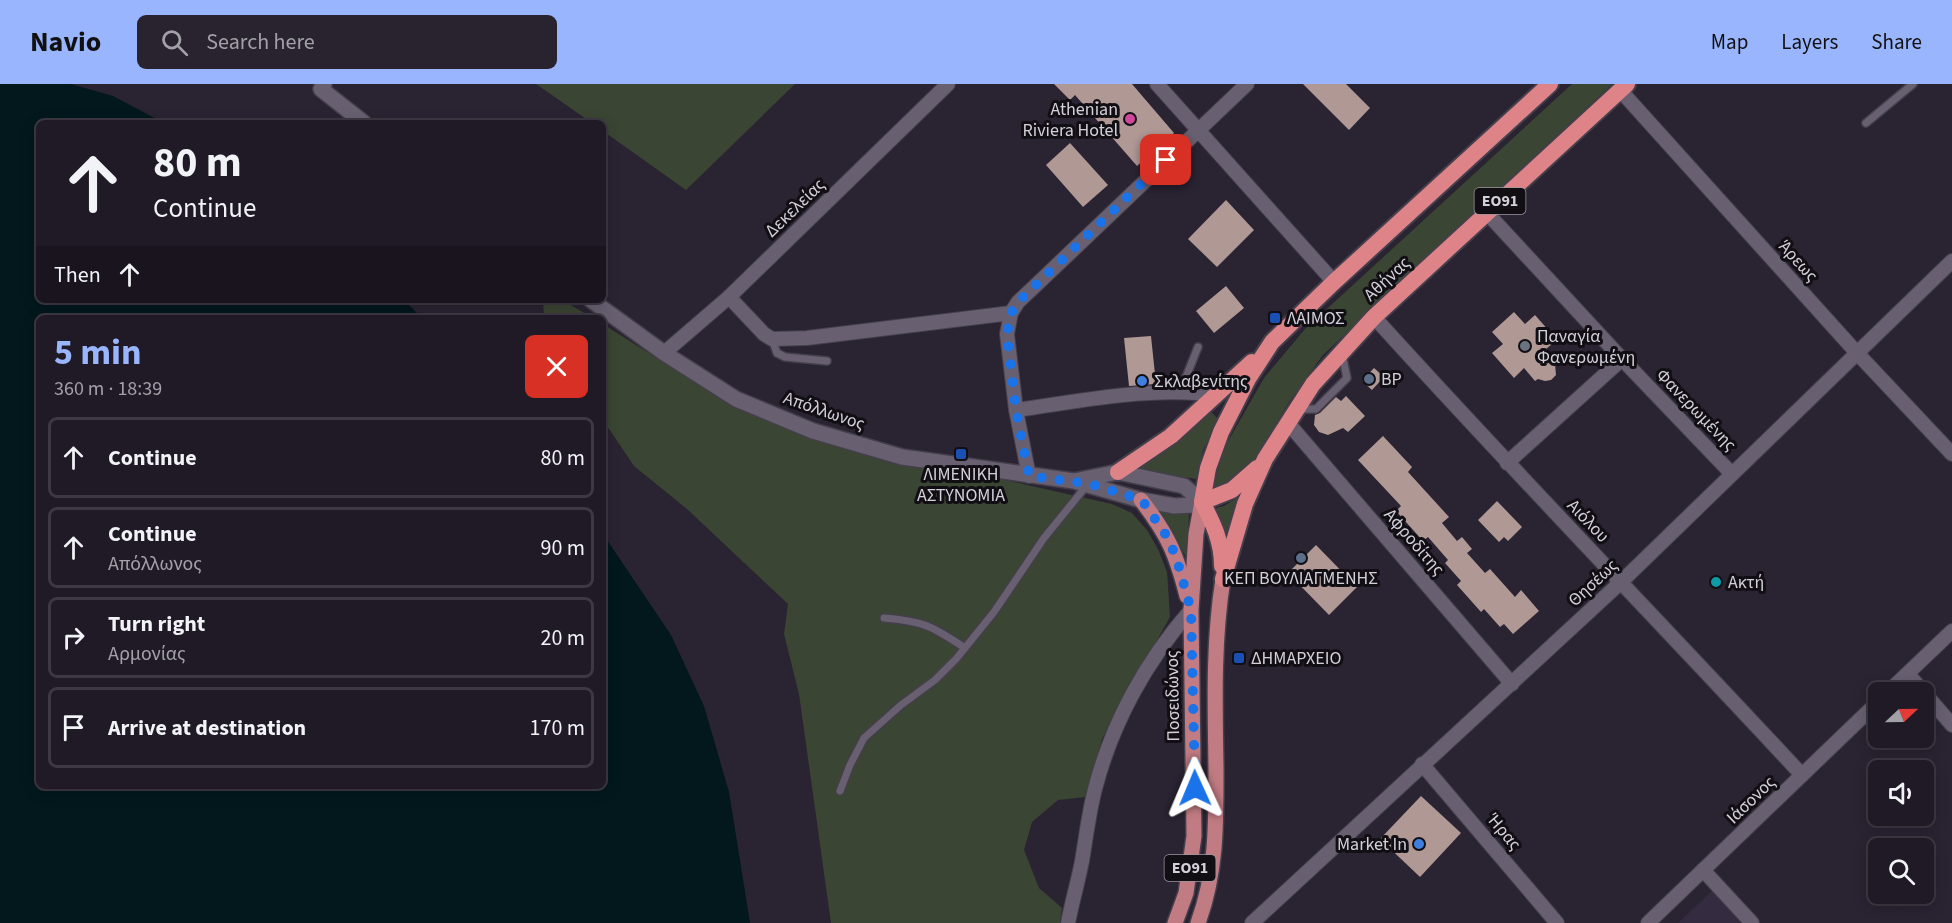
<!DOCTYPE html>
<html lang="en">
<head>
<meta charset="utf-8">
<style>
	:root { --surface:#201a26; --page:#28232e; --text:#f1f3f6; --muted:#a2a1a7; --line:#3d3843; --accent:#99b5fd }
	body { margin:0; font-family:"Source Sans 3",sans-serif; background:var(--page); color:var(--text); height:100vh; display:flex; flex-direction:column; font-size:22px; white-space:nowrap }
	* { box-sizing:border-box; margin:0 }
	p { font-size:20px; color:var(--muted) }
	.icon { flex:none; width:33px; height:33px; fill:none; stroke:currentColor; stroke-width:2; stroke-linecap:round; stroke-linejoin:round }
	.map { position:relative; flex:1; overflow:hidden }
	.side { position:absolute; left:36px; top:231px; width:570px; height:474px; display:flex; flex-direction:column; background:var(--surface); border-radius:9px; box-shadow:0 3px 15px #0003,0 0 0 2px var(--line) }
	.side>* { flex:none }
	.banner { position:absolute; left:36px; top:36px; width:570px; height:183px; border-radius:9px; box-shadow:0 3px 15px #0003,0 0 0 2px var(--line); background:#201a26; color:var(--text); overflow:hidden }
	.needle { width:39px; rotate:68deg }
	.tools { position:absolute; left:1868px; top:598px; display:grid; gap:12px }
	.tools a { display:grid; place-items:center; width:66px; height:66px; border-radius:9px; background:var(--surface); box-shadow:0 3px 15px #0003,0 0 0 2px var(--line); font-size:30px }
	.pin { position:absolute; display:grid; place-items:center; width:51px; height:51px; color:#fff; margin:-26px; border-radius:12px; box-shadow:0 3px 9px #0006 }
	.me { position:absolute; width:66px; margin:-33px; rotate:359deg; stroke-linejoin:round; filter:drop-shadow(0 0 4px #0008) }
	.turn { display:flex; align-items:center; gap:21px; height:126px; padding:0 18px; font-size:27px }
	.turn .icon { width:78px; height:78px; stroke-width:2.5 }
	.turn b { display:block; font-size:42px; line-height:51px }
	.then { display:flex; align-items:center; height:57px; padding:0 18px; background:#0003; gap:12px; font-size:22px }
	.round { display:grid; place-items:center; flex:none; width:63px; height:63px; border-radius:9px; background:var(--page) }
	.summary { display:flex; align-items:center; justify-content:space-between; height:102px; padding:0 18px }
	h1 { font-size:36px; font-weight:700; line-height:45px; color:var(--accent) }
	ul { padding:0; list-style:none }
	li { display:flex; align-items:center; gap:18px; height:81px; margin:0 12px 9px; padding:0 6px; border:3px solid var(--line); border-radius:9px }
	li div { flex:1 }
	li b { display:block; font-size:22px }
	li em { font-style:normal }
	header { display:flex; align-items:center; gap:36px; box-sizing:border-box; height:84px; padding:0 30px; background:var(--accent); color:#111 }
	header strong { font-size:28px }
	nav { display:flex; gap:33px; margin-inline-start:auto; font-size:21px }
	.search { width:420px; height:54px; background:var(--page); display:flex; align-items:center; gap:15px; box-sizing:border-box; padding:0 21px; border-radius:9px; color:var(--muted); font-size:22px }
	.map>svg:first-child { display:block }
	.built { fill:#352b40 }
	.green { fill:#3b4533 }
	.water { fill:#02181d }
	.building { fill:#b09895 }
	.lines { fill:none; stroke-linecap:round; stroke-linejoin:round }
	.service-casing { stroke:#443f4b; stroke-width:10 }
	.minor-casing { stroke:#443f4b; stroke-width:16 }
	.tertiary-casing { stroke:#443f4b; stroke-width:18 }
	.primary-casing { stroke:#443f4b; stroke-width:18 }
	.trunk-casing { stroke:#443f4b; stroke-width:20 }
	.service { stroke:#686071; stroke-width:7 }
	.minor { stroke:#686071; stroke-width:14 }
	.tertiary { stroke:#686071; stroke-width:15 }
	.primary { stroke:#c17b82; stroke-width:15 }
	.trunk { stroke:#de8488; stroke-width:16 }
	.route { stroke:#1a73e8; stroke-width:10; stroke-dasharray:0 18 }
	.hotel-dot { fill:#d1479c; stroke:#110e14; stroke-width:2 }
	.transit-dot { fill:#1a4fb4; stroke:#110e14; stroke-width:2 }
	.worship-dot { fill:#6b7280; stroke:#110e14; stroke-width:2 }
	.service-dot { fill:#5c6f8a; stroke:#110e14; stroke-width:2 }
	.shop-dot { fill:#3f7fe0; stroke:#110e14; stroke-width:2 }
	.culture-dot { fill:#0f9aa8; stroke:#110e14; stroke-width:2 }
	.labels { text-anchor:middle; dominant-baseline:central; stroke-width:6; stroke-linejoin:round; paint-order:stroke }
	.shield { fill:#110e14; stroke:#9a969f; stroke-width:1.5 }
	.shield-label { font-size:16px; font-weight:bold; fill:#d4d0da }
	.poi-label { font-size:18px; fill:#d4d0da; stroke:#110e14; text-anchor:start }
	.street-label { font-size:18px; fill:#d4d0da; stroke:#110e14 }
</style>
</head>
<body>
<header>
<strong>Navio</strong>
<div class="search"><svg class="icon" aria-label="search" viewBox="0 0 24 24"><circle cx="10" cy="10" r="6"/><path d="M15 15l6 6"/></svg>Search here</div>
<nav><a>Map</a><a>Layers</a><a>Share</a></nav>
</header>
<div class="map">
<svg width="1952" height="839" viewBox="0 0 1952 839">
	<rect width="100%" height="100%" fill="#2a2332"/>
	<polygon class="built" points="1713,806 1743,839 1678,839"/>
	<g class="green">
		<polygon points="536,0 795,0 686,106 603,47 603,39 592,39"/>
		<polygon points="1572,0 1612,0 1323,271 1289,318 1251,382 1242,391 1215,406 1215,398 1223,366 1264,294 1305,245"/>
		<polygon points="543,216 562,216 593,234 544,234"/>
		<polygon points="603,240 727,319 830,357 1112,420 1132,429 1147,446 1158,465 1167,488 1170,533 1102,655 1086,713 1058,716 1032,738 1024,766 1039,804 1062,824 1060,839 831,839 799,610 784,550 788,520 687,425 634,382 603,336"/>
		<path d="M 1211,328 L 1218,335 L 1203,366 L 1197,395 L 1132,386 C 1163,372 1186,352 1211,328 Z"/>
		<polygon points="1237,414 1225,457 1212,425 1224,422"/>
		<polygon points="1154,423 1189,429 1187,474"/>
	</g>
	<polygon class="water" points="0,0 71,0 113,12 164,39 39,39 39,216 404,216 422,234 39,234 39,702 603,702 603,450 671,551 704,622 729,708 750,839 0,839"/>
	<g class="building">
		<polygon points="1054,0 1132,0 1174,49 1137,82 1075,11 1070,16"/>
		<polygon points="1303,0 1346,0 1370,24 1349,46"/>
		<polygon points="1070,59 1108,101 1083,123 1046,81"/>
		<polygon points="1226,116 1254,146 1217,183 1188,155"/>
		<polygon points="1226,202 1244,224 1214,249 1196,227"/>
		<polygon points="1514,228 1525,240 1535,231 1557,256 1546,265 1558,277 1555,280 1556,291 1551,296 1545,297 1538,295 1535,297 1524,284 1514,294 1492,269 1503,260 1492,248"/>
		<polygon points="1151,252 1156,300 1129,302 1124,254"/>
		<polygon points="1374,284 1384,293 1372,306 1362,297"/>
		<polygon points="1346,312 1365,332 1348,348 1343,344 1328,351 1319,348 1314,341 1315,331 1320,329 1336,313 1341,317"/>
		<polygon points="1383,352 1412,383 1408,388 1449,433 1442,439 1457,457 1462,453 1472,465 1467,469 1485,489 1490,485 1515,513 1521,506 1539,527 1513,550 1504,540 1500,543 1484,525 1481,528 1457,501 1461,497 1445,479 1448,476 1428,453 1423,457 1396,427 1401,422 1358,376"/>
		<polygon points="1497,417 1522,443 1508,457 1504,453 1499,458 1478,436"/>
		<polygon points="1316,461 1357,503 1329,531 1288,489"/>
		<polygon points="1421,712 1461,749 1420,793 1380,755"/>
	</g>
	<g class="lines">
		<g class="service-casing">
			<g id="service">
				<polyline points="1866,39 1913,0"/>
				<polyline points="772,255 777,269 785,273 827,277"/>
				<polyline points="1180,308 1198,263"/>
				<polyline points="1299,325 1316,325 1347,294 1342,270"/>
				<path d="M 884,534 C 923,537 932,542 965,564"/>
				<polyline points="840,707 850,681 864,654 901,621 935,596 956,575 994,528 1044,454 1083,406 1088,402"/>
			</g>
		</g>
		<g class="minor-casing">
			<g id="minor">
				<polyline points="1157,0 1334,198"/>
				<polyline points="1620,6 1857,269 1952,370"/>
				<polyline points="1487,129 1622,275 1732,390"/>
				<polyline points="729,213 764,250 772,255 807,254 1011,229"/>
				<path d="M 1374,233 C 1514,388 1660,538 1802,691"/>
				<polyline points="664,269 729,213 948,0"/>
				<path d="M 1016,326 C 1082,317 1150,302 1217,311"/>
				<polyline points="1288,339 1512,600"/>
				<polyline points="1507,379 1622,275"/>
				<polyline points="1029,392 1016,326 1007,250 1011,229 1018,218 1035,202 1247,0"/>
				<polyline points="1908,590 1952,641"/>
				<polyline points="1887,609 1952,547"/>
				<polyline points="1422,680 1557,839"/>
				<polyline points="1703,786 1752,839"/>
				<path d="M 1068,839 C 1072,818 1078,798 1082,777 C 1086,753 1089,728 1095,705 C 1112,639 1146,577 1191,526"/>
				<polyline points="1252,839 1621,498 1952,177"/>
				<polyline points="1648,839 1878,618"/>
			</g>
		</g>
		<g class="tertiary-casing">
			<g id="tertiary">
				<polyline points="324,0 321,5 364,39"/>
				<polyline points="591,216 664,269 736,315 813,347 902,373 1074,397 1141,416 1175,422 1192,421 1202,418 1184,402 1118,388 1074,397"/>
			</g>
		</g>
		<g class="primary-casing">
			<g id="primary">
				<path d="M 1141,416 C 1169,452 1176,470 1187,512"/>
				<polyline points="1175,839 1186,809 1194,752 1191,526 1196,450 1202,418"/>
				<path d="M 1198,839 C 1217,787 1216,739 1216,684 C 1215,621 1213,558 1223,495"/>
			</g>
		</g>
		<g class="trunk-casing">
			<g id="trunk">
				<polyline points="1118,388 1171,352 1252,278"/>
				<polyline points="1202,418 1208,384 1221,348 1248,295 1272,258 1334,198 1550,0"/>
				<path d="M 1202,418 C 1213,439 1222,457 1222,482"/>
				<polyline points="1202,418 1232,406 1257,384"/>
				<polyline points="1223,495 1245,420 1265,375 1313,300 1374,233 1627,0"/>
			</g>
		</g>
		<use href="#service" class="service"/>
		<use href="#minor" class="minor"/>
		<use href="#tertiary" class="tertiary"/>
		<use href="#primary" class="primary"/>
		<use href="#trunk" class="trunk"/>
	</g>
	<g class="lines">
		<polyline class="route" points="1166,76 1018,218 1011,229 1007,250 1016,326 1029,392 1090,400 1142,416 1168,454 1177,476 1191,526 1195,704"/>
	</g>
	<circle class="hotel-dot" cx="1130" cy="35" r="6"/>
	<g class="transit-dot">
		<rect x="1269" y="228" width="12" height="12" rx="3"/>
		<rect x="955" y="364" width="12" height="12" rx="3"/>
		<rect x="1233" y="568" width="12" height="12" rx="3"/>
	</g>
	<circle class="worship-dot" cx="1525" cy="262" r="6"/>
	<g class="service-dot">
		<circle cx="1369" cy="295" r="6"/>
		<circle cx="1301" cy="474" r="6"/>
	</g>
	<g class="shop-dot">
		<circle cx="1142" cy="297" r="6"/>
		<circle cx="1419" cy="760" r="6"/>
	</g>
	<circle class="culture-dot" cx="1716" cy="498" r="6"/>
	<g class="labels">
		<g class="shield">
			<rect x="1474.5" y="104" width="51" height="26" rx="4.5"/>
			<rect x="1164.5" y="771" width="51" height="26" rx="4.5"/>
		</g>
		<g class="shield-label">
			<text x="1500" y="117">ΕΟ91</text>
			<text x="1190" y="784">ΕΟ91</text>
		</g>
		<g class="poi-label">
			<text x="1118" y="25" text-anchor="end">Athenian<tspan x="1118" dy="21">Riviera Hotel</tspan></text>
			<text x="1287" y="234">ΛΑΙΜΟΣ</text>
			<text x="1537" y="252">Παναγία<tspan x="1537" dy="21">Φανερωμένη</tspan></text>
			<text x="1381" y="295">BP</text>
			<text x="1154" y="297">Σκλαβενίτης</text>
			<text x="961" y="390" text-anchor="middle">ΛΙΜΕΝΙΚΗ<tspan x="961" dy="21">ΑΣΤΥΝΟΜΙΑ</tspan></text>
			<text x="1301" y="494" text-anchor="middle">ΚΕΠ ΒΟΥΛΙΑΓΜΕΝΗΣ</text>
			<text x="1728" y="498">Ακτή</text>
			<text x="1251" y="574">ΔΗΜΑΡΧΕΙΟ</text>
			<text x="1407" y="760" text-anchor="end">Market In</text>
		</g>
		<g class="street-label">
			<text transform="translate(795 124) rotate(-44)">Δεκελείας</text>
			<text transform="translate(1798 177) rotate(48)">Άρεως</text>
			<text transform="translate(1387 195) rotate(-43)">Αθήνας</text>
			<text transform="translate(1696 326) rotate(46)">Φανερωμένης</text>
			<text transform="translate(824 327) rotate(19)">Απόλλωνος</text>
			<text transform="translate(1588 437) rotate(46)">Αιόλου</text>
			<text transform="translate(1414 458) rotate(49)">Αφροδίτης</text>
			<text transform="translate(1593 499) rotate(-43)">Θησέως</text>
			<text transform="translate(1173 612) rotate(-91)">Ποσειδώνος</text>
			<text transform="translate(1751 716) rotate(-44)">Ιάσονος</text>
			<text transform="translate(1504 748) rotate(50)">Ήρας</text>
		</g>
	</g>
</svg>
<div class="tools">
<a><svg class="needle" viewBox="-14 -14 28 28"><path d="M0-13l5 13h-10z" fill="#e53935"/><path d="M0 13l5-13h-10z" fill="#a2a1a7"/></svg></a>
<a><svg class="icon" aria-label="sound" viewBox="0 0 24 24"><path d="M4 9h4l5-4v14l-5-4H4zM17 9q2 3 0 6"/></svg></a>
<a><svg class="icon" aria-label="search" viewBox="0 0 24 24"><circle cx="10" cy="10" r="6"/><path d="M15 15l6 6"/></svg></a>
</div>
<div class="pin" style="left:1166px;top:76px;background:#d93025"><svg class="icon" aria-label="arrive" viewBox="0 0 24 24"><path d="M6 21V4h12l-3 4 3 4H6"/></svg></div>
<svg class="me" style="left:1195px;top:704px" viewBox="-20 -20 40 40"><path d="M0-17L14 15 0 8-14 15z" fill="#1a73e8" stroke="#fff" stroke-width="4"/></svg>
<div class="banner">
<div class="turn"><svg class="icon" aria-label="ahead" viewBox="0 0 24 24"><path d="M12 20V5M6 11l6-6 6 6"/></svg><div><b>80 m</b>Continue</div></div>
<div class="then">Then<svg class="icon" aria-label="ahead" viewBox="0 0 24 24"><path d="M12 20V5M6 11l6-6 6 6"/></svg></div>
</div>
<section class="side">
<div class="summary"><div><h1>5 min</h1><p>360 m · 18:39</p></div><a class="round" style="background:#d93025;color:#fff"><svg class="icon" aria-label="close" viewBox="0 0 24 24"><path d="M6 6l12 12M18 6L6 18"/></svg></a></div>
<ul>
<li><svg class="icon" aria-label="ahead" viewBox="0 0 24 24"><path d="M12 20V5M6 11l6-6 6 6"/></svg><div><b>Continue</b></div><em>80 m</em></li>
<li><svg class="icon" aria-label="ahead" viewBox="0 0 24 24"><path d="M12 20V5M6 11l6-6 6 6"/></svg><div><b>Continue</b><p>Απόλλωνος</p></div><em>90 m</em></li>
<li><svg class="icon" aria-label="right" viewBox="0 0 24 24"><path d="M7 20v-9h11M14 6l5 5-5 5"/></svg><div><b>Turn right</b><p>Αρμονίας</p></div><em>20 m</em></li>
<li><svg class="icon" aria-label="arrive" viewBox="0 0 24 24"><path d="M6 21V4h12l-3 4 3 4H6"/></svg><div><b>Arrive at destination</b></div><em>170 m</em></li>
</ul>
</section>
</div>
</body>
</html>
